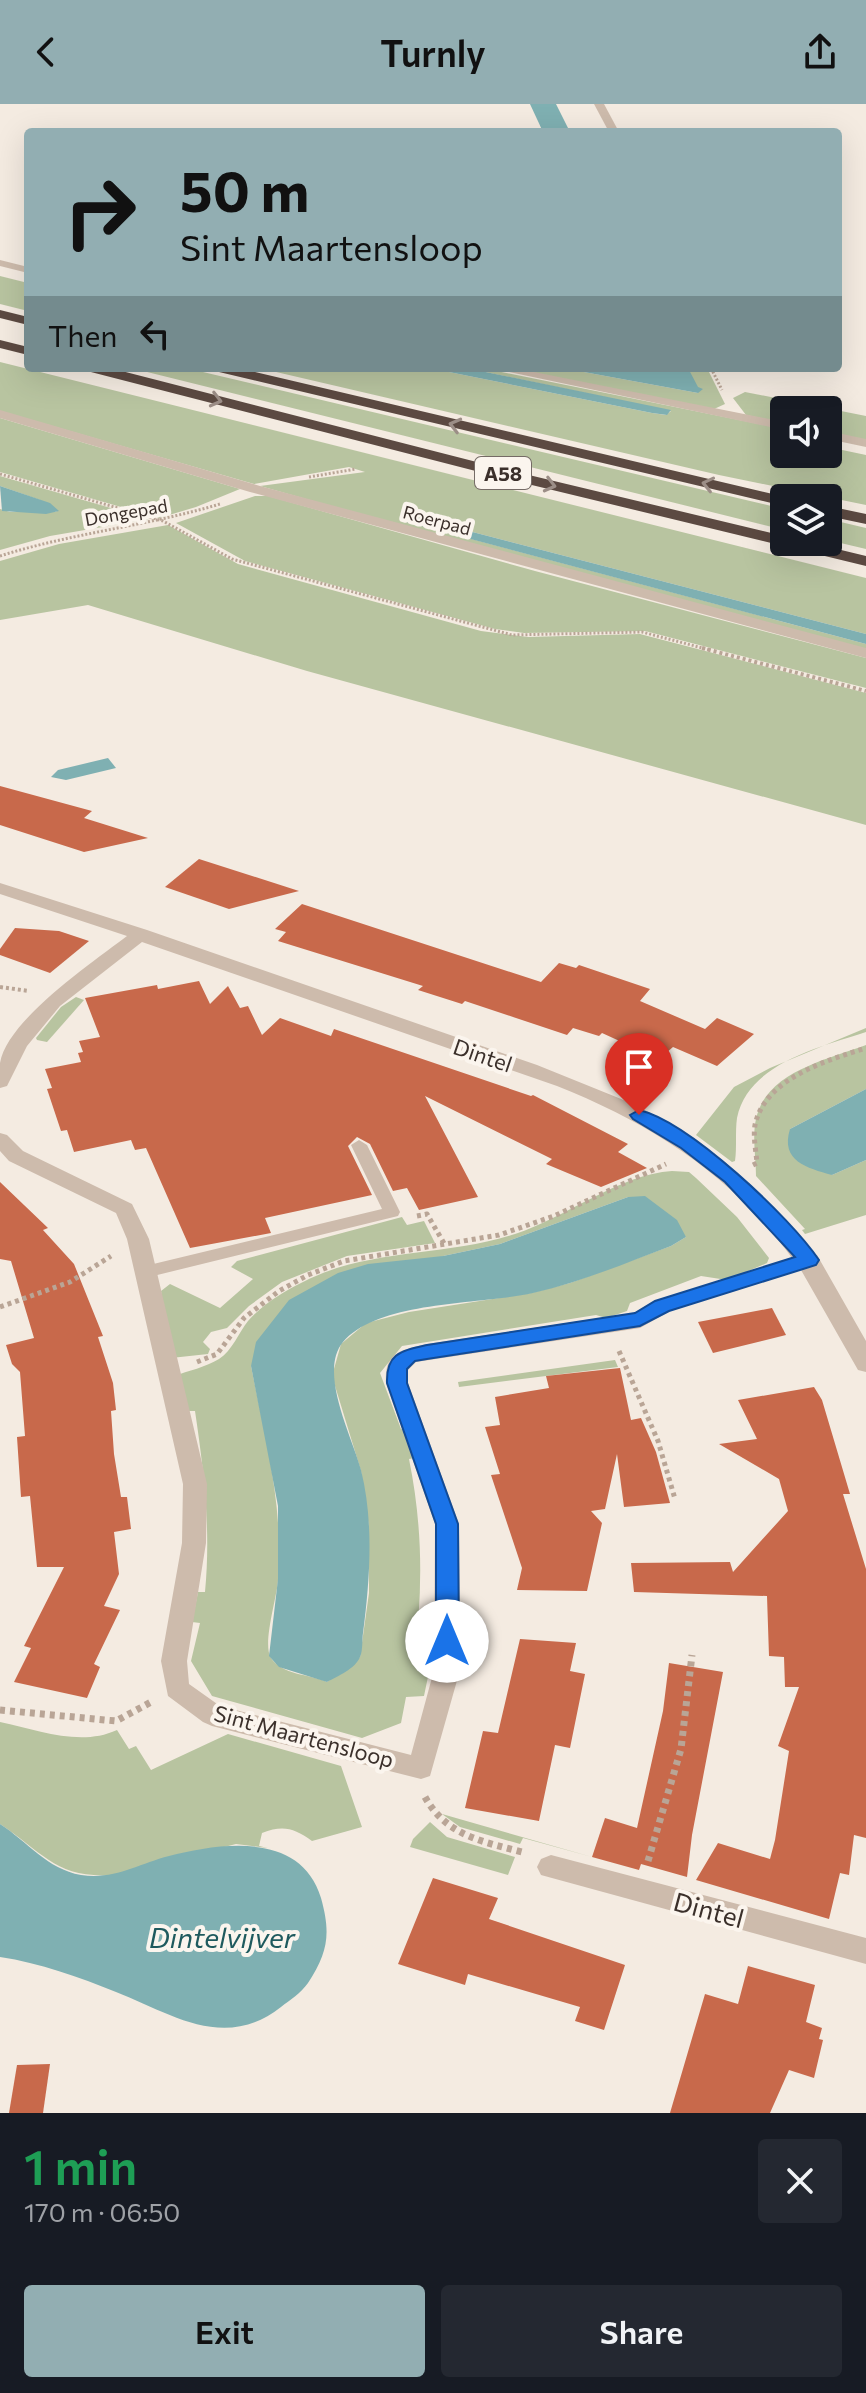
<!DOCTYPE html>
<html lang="en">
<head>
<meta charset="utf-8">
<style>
	:root { --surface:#171b24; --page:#242831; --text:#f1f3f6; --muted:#9ea1a6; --accent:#92aeb2 }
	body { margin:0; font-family:Commissioner,sans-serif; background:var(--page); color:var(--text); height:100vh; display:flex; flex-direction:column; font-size:30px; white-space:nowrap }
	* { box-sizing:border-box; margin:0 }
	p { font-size:26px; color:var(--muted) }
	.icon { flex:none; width:44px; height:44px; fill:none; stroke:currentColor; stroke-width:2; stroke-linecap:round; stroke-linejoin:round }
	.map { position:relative; height:2009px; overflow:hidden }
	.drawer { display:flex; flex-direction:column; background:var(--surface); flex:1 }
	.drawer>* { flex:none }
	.banner { position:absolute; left:24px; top:24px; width:818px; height:244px; border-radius:8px; box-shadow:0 8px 32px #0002; background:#92aeb2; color:#111; overflow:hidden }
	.buttons { position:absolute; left:770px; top:292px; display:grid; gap:16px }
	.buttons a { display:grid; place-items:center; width:72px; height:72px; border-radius:8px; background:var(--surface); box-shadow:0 8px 32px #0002; font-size:40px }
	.pin { position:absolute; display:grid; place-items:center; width:68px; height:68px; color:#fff; margin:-82px -34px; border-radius:50% 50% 50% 0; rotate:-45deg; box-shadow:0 0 8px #0007 }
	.pin .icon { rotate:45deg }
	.me { position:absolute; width:88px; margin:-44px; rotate:0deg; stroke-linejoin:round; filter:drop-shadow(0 0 6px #0008) }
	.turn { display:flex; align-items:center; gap:28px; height:168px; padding:0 24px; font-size:36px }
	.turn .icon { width:104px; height:104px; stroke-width:2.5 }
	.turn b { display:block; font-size:56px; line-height:68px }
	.then { display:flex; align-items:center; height:76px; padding:0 24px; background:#0003; gap:16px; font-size:30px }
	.round { display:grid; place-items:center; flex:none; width:84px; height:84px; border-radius:8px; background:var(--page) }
	.summary { display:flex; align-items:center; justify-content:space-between; height:136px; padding:0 24px }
	h1 { font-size:48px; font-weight:600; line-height:60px; color:#1e9e55 }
	.cta { display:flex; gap:16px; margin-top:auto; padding:16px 24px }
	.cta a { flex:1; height:92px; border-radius:8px; background:var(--accent); color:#111; font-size:32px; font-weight:600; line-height:92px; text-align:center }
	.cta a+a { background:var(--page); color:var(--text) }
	header { display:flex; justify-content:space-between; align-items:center; height:104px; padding:0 24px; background:var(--accent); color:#111; font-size:36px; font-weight:600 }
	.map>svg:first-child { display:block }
	.green { fill:#b8c4a0; fill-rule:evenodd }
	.water { fill:#7fb0b2 }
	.building { fill:#c8694b }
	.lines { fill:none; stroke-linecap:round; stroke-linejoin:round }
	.path-far3 { stroke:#b9a596; stroke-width:3; stroke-dasharray:2 2; stroke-linecap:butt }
	.path-far2 { stroke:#b9a596; stroke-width:4; stroke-dasharray:3 3; stroke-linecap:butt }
	.path-far1 { stroke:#b9a596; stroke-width:5; stroke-dasharray:4 4; stroke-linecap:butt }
	.path { stroke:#b9a596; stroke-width:7; stroke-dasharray:5 5; stroke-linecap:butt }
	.lane { fill:#cdbbac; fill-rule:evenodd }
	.street { fill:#cdbbac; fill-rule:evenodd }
	.highway { fill:#5c4a42; fill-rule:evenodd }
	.oneway { stroke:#9c8e87 }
	.route { fill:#1a73e8; stroke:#114b97; stroke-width:2 }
	.labels { text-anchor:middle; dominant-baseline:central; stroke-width:8; stroke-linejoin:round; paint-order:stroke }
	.far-street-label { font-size:18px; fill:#3b302b; stroke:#fbf5ee }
	.shield { fill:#fbf5ee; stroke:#756b66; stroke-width:2 }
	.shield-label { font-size:20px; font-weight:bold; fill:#3b302b }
	.street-label { font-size:22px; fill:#3b302b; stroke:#fbf5ee }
	.near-street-label { font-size:26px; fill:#3b302b; stroke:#fbf5ee }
	.near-water-label { font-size:28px; font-style:italic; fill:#1f5a5e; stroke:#fbf5ee }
</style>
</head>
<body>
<header><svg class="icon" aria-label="back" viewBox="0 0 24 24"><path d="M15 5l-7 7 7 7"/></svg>Turnly<svg class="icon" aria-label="share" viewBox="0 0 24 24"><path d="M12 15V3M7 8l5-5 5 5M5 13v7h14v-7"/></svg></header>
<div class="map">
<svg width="866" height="2009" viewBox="0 0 866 2009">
	<rect width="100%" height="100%" fill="#f4ebe1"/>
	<g class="green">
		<polygon points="0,172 28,179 28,207 0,200"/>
		<polygon points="0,258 866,474 866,530 411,412 404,417 866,540 866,545 455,437 260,382 365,368 349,363 254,380 0,307"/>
		<polygon points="131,264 186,264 784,405 784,426"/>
		<polygon points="259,264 429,264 652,309 666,311 671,307 466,264 482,264 784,325 784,330 771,327 770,330 784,334 784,350 828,350 828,343 866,351 866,401 719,371"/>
		<polygon points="509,264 562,264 698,289 688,264 707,264 725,300 714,305"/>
		<polygon points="745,288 866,312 866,336 828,328 828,306 784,306 784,319 746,311 733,294"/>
		<polygon points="0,314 240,385 196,403 159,414 0,368"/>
		<polygon points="0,372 149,415 50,432 0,446 0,405 10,408 57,408 40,396 0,382"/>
		<polygon points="255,392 268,392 535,467 866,554 866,584 645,527 524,529 495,525 245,457 176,419"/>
		<polygon points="828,415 866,424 866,445 828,436"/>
		<polygon points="168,421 238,460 481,527 528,533 640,530 866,589 866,721 307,567 88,501 0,516 0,457 59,440"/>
		<polygon points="76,893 84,896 47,938 37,936 36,934 61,903"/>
		<path d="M 866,924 L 866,928 C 821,943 748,959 737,1014 C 735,1028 737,1043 735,1057 L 732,1058 L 696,1031 L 734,983 L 770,964 Z"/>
		<path d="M 866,941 L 866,985 L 790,1025 L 832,1071 L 866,1056 L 866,1111 L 805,1130 L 802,1126 L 805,1125 L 756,1072 C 756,1054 752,1033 756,1015 C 766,968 826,956 866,941 Z"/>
		<path d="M 672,1067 L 689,1068 L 696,1074 L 737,1113 L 769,1154 L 767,1159 L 727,1176 L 701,1172 L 630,1199 L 627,1207 L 606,1214 L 596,1211 L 402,1242 L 380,1269 L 401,1325 L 412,1324 L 420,1353 L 409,1355 C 423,1424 423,1487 414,1557 L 427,1559 L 430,1563 L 424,1592 L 406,1593 L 401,1619 L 362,1634 L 212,1592 L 191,1557 L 200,1519 L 192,1518 L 198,1488 L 205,1488 C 211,1426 204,1368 195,1307 L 188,1307 L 174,1272 C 188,1267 206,1263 219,1255 C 232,1247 239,1228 248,1217 C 263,1200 283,1188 303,1178 C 369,1144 445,1153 515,1130 C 565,1114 620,1070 672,1067 ZM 628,1093 L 686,1133 L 671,1142 L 570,1179 L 531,1189 L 409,1208 L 366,1219 L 341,1240 L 332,1272 L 361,1367 L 369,1423 L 369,1489 L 360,1553 L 327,1578 C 309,1570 282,1571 271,1554 C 262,1540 277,1494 278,1476 C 284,1404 265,1332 251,1262 L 443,1152 L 500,1140 Z"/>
		<polygon points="402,1113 407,1121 424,1117 435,1139 347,1152 282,1178 249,1202 227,1224 211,1228 203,1238 210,1245 208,1250 171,1254 161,1187 170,1180 220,1204 253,1175 231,1163 237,1157"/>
		<polygon points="615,1256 618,1263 459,1283 458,1278"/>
		<path d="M 0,1618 C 39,1626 80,1643 117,1626 L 129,1645 L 136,1642 L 151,1666 L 228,1630 L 341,1662 L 362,1723 L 312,1737 C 294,1724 283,1721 262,1729 L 259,1742 L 268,1744 L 236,1740 L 114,1771 C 56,1775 44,1749 0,1720 Z"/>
		<polygon points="442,1710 592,1753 523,1734 520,1740 460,1723"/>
		<polygon points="430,1718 447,1733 515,1753 508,1771 410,1743 413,1735"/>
	</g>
	<g class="water">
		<polygon points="530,0 556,0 570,28 543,28"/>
		<polygon points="429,264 466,264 671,306 667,311 652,309"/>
		<polygon points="562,264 688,264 698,283 703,285 698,289"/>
		<polygon points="0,382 50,399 59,407 46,410 2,407"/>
		<polygon points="411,412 866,530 866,540 403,417"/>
		<polygon points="108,654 116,664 66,676 51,673 58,666"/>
		<path d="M 866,985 L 866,1056 L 832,1071 C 807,1064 780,1057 790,1025 Z"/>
		<path d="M 645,1092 L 677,1116 L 686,1133 L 671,1142 C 626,1159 581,1178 533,1189 C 481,1201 379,1196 343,1238 C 318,1268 352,1332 361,1366 C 374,1418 370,1475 363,1529 C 362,1535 363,1547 360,1553 C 355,1565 338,1572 327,1578 L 279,1563 L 269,1552 L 278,1475 L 278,1402 L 251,1262 L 256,1238 L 289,1196 L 338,1169 L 368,1160 L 443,1152 L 500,1140 L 628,1093 Z"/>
		<path d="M 0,1720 C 28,1738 47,1765 81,1771 C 115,1776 138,1760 169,1752 C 221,1739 301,1727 321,1794 C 331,1830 328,1848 308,1879 C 301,1889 290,1896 281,1903 C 224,1948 170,1909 116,1888 C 79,1873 40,1859 0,1853 Z"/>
	</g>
	<g class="building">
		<polygon points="0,682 92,707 84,714 148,734 84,748 0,721"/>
		<polygon points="199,755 299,787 229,805 165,783"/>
		<polygon points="302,800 541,878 559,859 576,864 579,861 650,885 640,897 705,925 717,914 754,930 717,962 673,943 659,955 602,929 599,932 573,924 567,931 465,897 462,900 418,886 423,882 278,837 286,828 275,825"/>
		<polygon points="15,824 59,827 89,837 50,869 0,851 0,845"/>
		<polygon points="199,877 210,900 228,882 240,904 248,902 262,931 280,914 331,932 334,925 531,992 533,991 628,1040 618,1048 647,1064 601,1083 546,1060 552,1055 425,992 478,1093 419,1106 407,1084 393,1087 370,1040 357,1033 348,1042 372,1091 265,1114 271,1129 190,1144 146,1044 135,1046 131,1036 74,1048 67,1026 61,1027 47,985 52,984 45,965 81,958 78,949 83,948 79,937 100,933 85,894 157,881 158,885"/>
		<polygon points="0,1078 48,1124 43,1126 74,1160 103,1232 98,1233 113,1279 116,1306 111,1307 114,1350 121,1393 127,1393 131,1425 114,1428 119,1470 104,1502 120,1506 94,1560 100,1563 87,1594 14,1578 31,1544 24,1542 64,1463 37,1463 30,1392 21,1393 17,1333 25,1332 20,1268 12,1260 6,1241 34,1234 11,1157 0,1155"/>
		<polygon points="772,1204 786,1231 713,1249 698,1218"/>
		<polygon points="620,1264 631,1316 641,1314 656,1348 670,1399 624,1403 617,1350 605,1405 591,1407 602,1419 587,1487 517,1486 522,1464 491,1371 500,1370 485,1323 500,1321 495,1293 549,1284 546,1272"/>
		<polygon points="814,1283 822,1296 850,1390 843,1390 866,1465 866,1734 854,1731 849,1771 840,1769 829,1815 696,1776 718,1739 770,1755 775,1736 789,1647 778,1642 799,1583 785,1583 784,1553 769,1552 767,1492 634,1488 631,1459 730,1458 733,1468 788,1407 779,1375 719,1340 757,1335 738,1296"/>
		<polygon points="520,1535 576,1539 570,1567 585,1570 570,1644 555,1641 539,1717 465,1704 483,1627 498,1629"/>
		<polygon points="669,1559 723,1568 692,1731 687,1773 641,1760 639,1766 592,1753 605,1714 637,1724 663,1607"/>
		<polygon points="433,1774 498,1794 489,1815 625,1861 604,1926 575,1917 580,1903 468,1870 465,1881 398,1860"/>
		<polygon points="748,1862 815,1881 806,1918 822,1924 819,1935 823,1936 814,1974 789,1966 770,2009 670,2009 705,1890 738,1900"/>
		<polygon points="50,1960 43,2009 9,2009 17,1961"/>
	</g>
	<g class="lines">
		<g class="path-far3">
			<polyline points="711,264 722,286"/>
			<polyline points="0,370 163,417 232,455 512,531 642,528 710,546"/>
			<polyline points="309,373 356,365"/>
			<path d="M 0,452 C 72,429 147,422 220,400"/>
		</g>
		<g class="path-far2">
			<polyline points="702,544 866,587"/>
			<polyline points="0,883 29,887"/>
		</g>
		<g class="path-far1">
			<path d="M 753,1061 L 757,1059 C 756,1047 753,1033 755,1021 C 765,974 828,956 866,944"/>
			<polyline points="417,1112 427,1110 445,1141"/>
			<polyline points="0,1203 70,1178 111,1152"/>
			<polyline points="619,1247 658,1337 675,1395"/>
			<polyline points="197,1258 217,1250 244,1214 279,1187 308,1171 344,1157 499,1131 554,1112 666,1060"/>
		</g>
		<g class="path">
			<polyline points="0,1606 116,1617 153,1597"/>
			<path d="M 425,1693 C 447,1733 485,1738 526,1749"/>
			<polyline points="648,1757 681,1645 692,1551"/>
		</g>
		<g class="lane">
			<polygon points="613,24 616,28 557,28 561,26"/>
			<polygon points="359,1036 367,1041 400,1108 398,1112 145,1174 136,1168 145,1162 382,1105 351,1041"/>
		</g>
		<g class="street">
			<polygon points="594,0 604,0 619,28 609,28"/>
			<polygon points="0,156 28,163 28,169 0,162"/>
			<polygon points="490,264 514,264 784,318 784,326"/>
			<polygon points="0,306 260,382 866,544 866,554 250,388 0,314"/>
			<polygon points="828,327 866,335 866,343 828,335"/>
			<path d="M 0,779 L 147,826 L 537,961 L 636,1001 L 697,1036 L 726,1059 L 778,1108 L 812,1150 L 817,1151 L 866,1237 L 866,1268 L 858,1266 L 801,1166 L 670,1207 L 640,1224 L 416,1258 L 408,1266 L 408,1279 L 459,1420 L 460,1566 L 430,1672 L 421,1675 L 212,1622 L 203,1618 L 168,1592 L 161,1557 L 182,1439 L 183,1380 L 127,1135 L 116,1109 L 9,1057 L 0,1047 L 0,1029 L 7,1031 L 23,1047 L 132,1100 L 149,1135 L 207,1380 L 206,1439 L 187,1557 L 189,1580 L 220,1602 L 411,1651 L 434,1566 L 435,1420 L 386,1279 C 384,1248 401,1246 427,1240 L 634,1209 L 654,1197 L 792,1154 C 732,1071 650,1019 557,982 L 142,838 L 60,902 L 27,942 L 7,982 L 0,984 C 0,976 0,967 0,959 C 7,916 93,858 127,832 L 0,790 Z"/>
			<polygon points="551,1751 866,1834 866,1860 541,1771 537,1763 541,1755"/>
		</g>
		<g class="highway">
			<polygon points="0,206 28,213 28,221 0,214"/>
			<polygon points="0,236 28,243 28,251 0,244"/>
			<polygon points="85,264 110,264 508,366 784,432 784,438 808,438 866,452 866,462 499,373 87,267"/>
			<polygon points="212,264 238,264 790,394 784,394 784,402 219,268"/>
			<polygon points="828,402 866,410 866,420 828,412"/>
		</g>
	</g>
	<defs><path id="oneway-chevron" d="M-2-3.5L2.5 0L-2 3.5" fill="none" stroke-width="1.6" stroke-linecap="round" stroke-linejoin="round" transform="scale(2)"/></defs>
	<g class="oneway">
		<use href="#oneway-chevron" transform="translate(216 296) rotate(14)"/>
		<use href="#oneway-chevron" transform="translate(455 321) rotate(-166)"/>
		<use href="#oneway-chevron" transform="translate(708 380) rotate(-167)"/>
		<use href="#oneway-chevron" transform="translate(550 381) rotate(14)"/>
	</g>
	<path class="route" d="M 639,1006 C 689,1018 790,1113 819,1156 L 816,1161 L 669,1207 L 640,1222 L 427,1255 L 415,1257 L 407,1265 L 407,1279 L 458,1420 L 459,1537 L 456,1544 L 447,1546 L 439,1544 L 436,1537 L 436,1420 L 387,1279 C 386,1249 401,1247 427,1241 L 635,1209 L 655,1197 L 795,1153 L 725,1078 L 681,1044 L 633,1015 L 630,1011 Z"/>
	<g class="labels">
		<g class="far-street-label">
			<text transform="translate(126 408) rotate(-10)">Dongepad</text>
			<text transform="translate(437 416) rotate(15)">Roerpad</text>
		</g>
		<rect class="shield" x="475" y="353" width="56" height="32" rx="6"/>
		<g class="shield-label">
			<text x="503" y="369">A58</text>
		</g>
		<g class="street-label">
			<text transform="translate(483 951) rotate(19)">Dintel</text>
			<text transform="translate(304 1632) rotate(15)">Sint Maartensloop</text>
		</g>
		<g class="near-street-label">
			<text transform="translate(709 1805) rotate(15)">Dintel</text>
		</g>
		<g class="near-water-label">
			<text x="222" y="1833">Dintelvijver</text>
		</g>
	</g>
</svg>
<div class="buttons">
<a><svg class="icon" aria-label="sound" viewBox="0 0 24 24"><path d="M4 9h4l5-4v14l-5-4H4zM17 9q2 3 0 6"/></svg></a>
<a><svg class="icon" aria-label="layers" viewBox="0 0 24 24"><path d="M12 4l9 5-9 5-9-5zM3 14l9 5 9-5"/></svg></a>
</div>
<div class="pin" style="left:639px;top:1011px;background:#d93025"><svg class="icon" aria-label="arrive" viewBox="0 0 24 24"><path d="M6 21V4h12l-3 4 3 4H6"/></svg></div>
<svg class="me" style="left:447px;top:1537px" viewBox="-20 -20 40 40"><circle r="19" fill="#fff"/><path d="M0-13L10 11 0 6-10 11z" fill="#1a73e8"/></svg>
<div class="banner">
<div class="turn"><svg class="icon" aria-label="right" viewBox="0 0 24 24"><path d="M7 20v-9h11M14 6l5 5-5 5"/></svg><div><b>50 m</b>Sint Maartensloop</div></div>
<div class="then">Then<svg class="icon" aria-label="left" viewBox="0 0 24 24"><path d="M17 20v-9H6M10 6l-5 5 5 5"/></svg></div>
</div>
</div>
<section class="drawer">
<div class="summary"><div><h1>1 min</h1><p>170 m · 06:50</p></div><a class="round"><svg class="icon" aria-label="close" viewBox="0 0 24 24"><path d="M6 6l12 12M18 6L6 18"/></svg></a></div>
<div class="cta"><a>Exit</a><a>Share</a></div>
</section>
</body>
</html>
